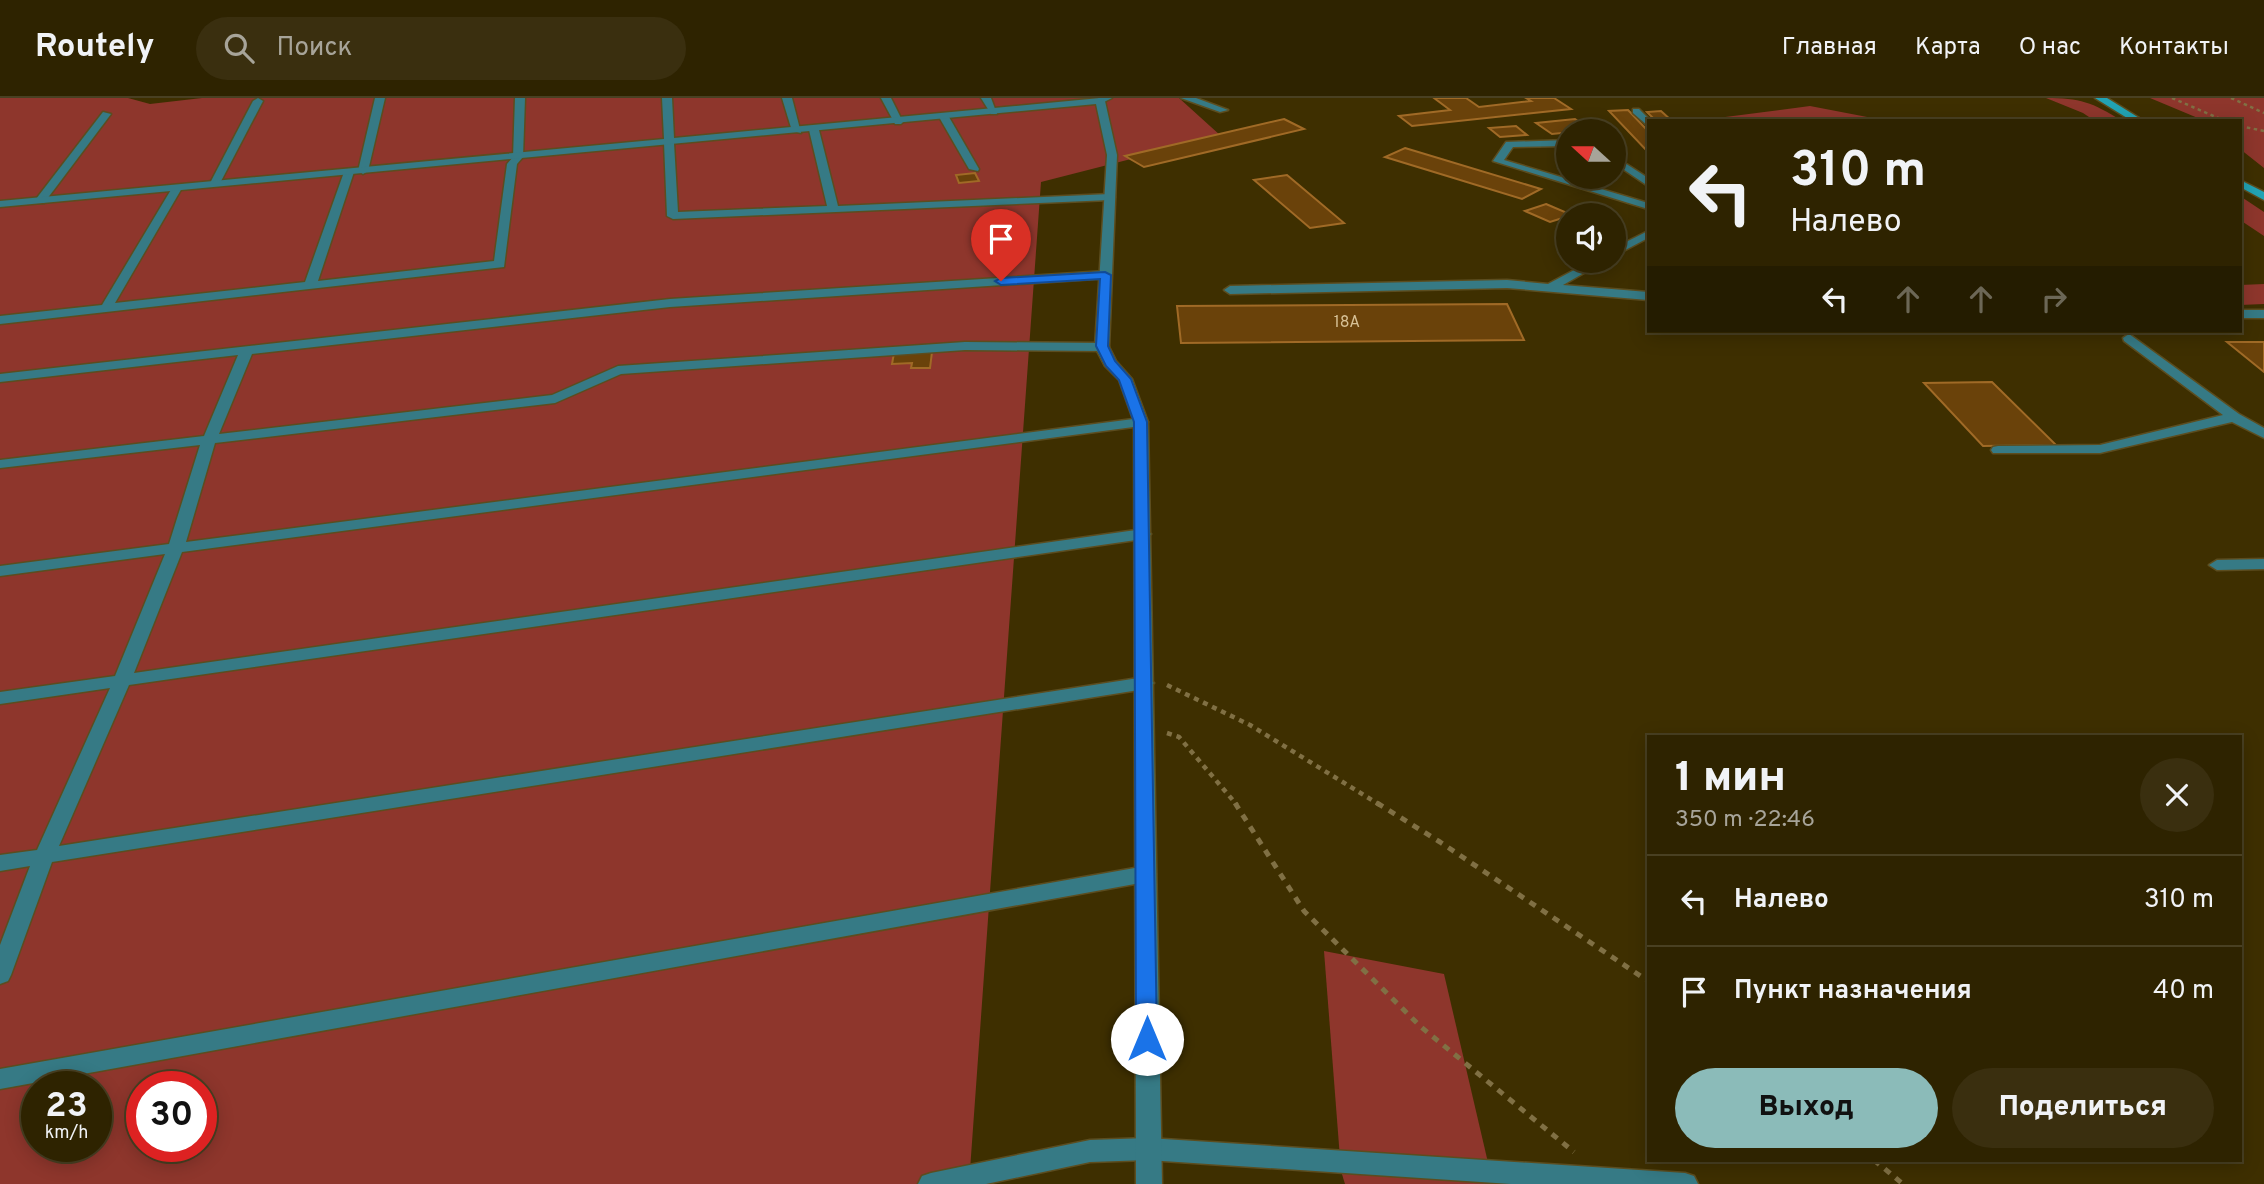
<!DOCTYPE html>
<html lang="ru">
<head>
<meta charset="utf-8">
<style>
	:root { --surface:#2e2300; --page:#3a2f0f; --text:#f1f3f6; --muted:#a7a499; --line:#494022; --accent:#8bbbb9 }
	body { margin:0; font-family:Overpass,sans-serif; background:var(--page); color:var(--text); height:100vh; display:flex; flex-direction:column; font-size:26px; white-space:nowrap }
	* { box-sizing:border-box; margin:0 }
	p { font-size:23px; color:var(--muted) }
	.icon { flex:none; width:38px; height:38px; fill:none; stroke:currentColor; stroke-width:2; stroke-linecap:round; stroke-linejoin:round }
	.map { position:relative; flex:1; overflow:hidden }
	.side { position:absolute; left:1647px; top:637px; width:595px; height:427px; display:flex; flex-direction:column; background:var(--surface); border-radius:0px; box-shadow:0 4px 18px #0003,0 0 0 2px var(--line) }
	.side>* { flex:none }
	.hud { position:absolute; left:1647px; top:21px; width:595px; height:214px; border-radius:0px; box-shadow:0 4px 18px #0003,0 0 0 2px var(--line); background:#2e2300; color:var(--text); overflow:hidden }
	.needle { width:46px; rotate:291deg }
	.controls { position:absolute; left:1556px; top:21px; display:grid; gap:14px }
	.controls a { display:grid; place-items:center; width:70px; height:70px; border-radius:50%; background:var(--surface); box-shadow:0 4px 18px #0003,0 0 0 2px var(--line); font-size:35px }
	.speed { position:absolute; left:21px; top:973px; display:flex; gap:14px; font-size:35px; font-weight:700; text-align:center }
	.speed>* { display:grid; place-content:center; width:91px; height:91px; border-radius:50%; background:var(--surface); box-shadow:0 4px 18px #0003,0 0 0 2px var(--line); line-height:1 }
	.speed small { font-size:18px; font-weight:400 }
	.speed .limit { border:10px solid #d22; background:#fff; color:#111 }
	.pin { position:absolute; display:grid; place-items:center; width:60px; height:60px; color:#fff; margin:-72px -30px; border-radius:50% 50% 50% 0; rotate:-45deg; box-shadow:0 0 7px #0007 }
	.pin .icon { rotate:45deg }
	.me { position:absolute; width:77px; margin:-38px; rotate:0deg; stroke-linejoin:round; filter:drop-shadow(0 0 5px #0008) }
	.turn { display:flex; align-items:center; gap:24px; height:147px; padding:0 28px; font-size:32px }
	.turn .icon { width:91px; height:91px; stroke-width:2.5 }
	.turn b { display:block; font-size:49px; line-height:60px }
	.lanes { display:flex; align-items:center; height:66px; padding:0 28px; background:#0003; justify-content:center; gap:35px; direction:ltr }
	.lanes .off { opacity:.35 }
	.round { display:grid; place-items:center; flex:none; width:74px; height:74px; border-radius:37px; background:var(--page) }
	.headline { display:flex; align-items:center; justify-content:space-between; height:119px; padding:0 28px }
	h1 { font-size:42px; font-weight:800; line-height:52px }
	.cta { display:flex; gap:14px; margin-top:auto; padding:14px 28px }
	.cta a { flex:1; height:80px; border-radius:42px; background:var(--accent); color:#111; font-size:28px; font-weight:800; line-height:80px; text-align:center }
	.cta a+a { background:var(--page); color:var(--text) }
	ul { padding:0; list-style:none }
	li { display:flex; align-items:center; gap:21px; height:91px; padding:0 28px; border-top:2px solid var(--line) }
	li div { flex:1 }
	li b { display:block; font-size:26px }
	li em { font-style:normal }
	header { display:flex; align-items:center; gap:42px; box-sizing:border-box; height:98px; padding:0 35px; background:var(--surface); border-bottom:2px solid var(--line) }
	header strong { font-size:33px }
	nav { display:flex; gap:38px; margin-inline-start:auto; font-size:24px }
	.search { width:490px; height:63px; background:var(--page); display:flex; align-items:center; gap:18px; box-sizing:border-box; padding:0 24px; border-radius:38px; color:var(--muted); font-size:26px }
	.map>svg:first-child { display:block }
	.green { fill:#8e362c; fill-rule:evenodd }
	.building { fill:#6a420a; stroke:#a06a26; stroke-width:2 }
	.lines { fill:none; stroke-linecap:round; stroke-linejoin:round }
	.lane-casing { stroke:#5c4d1f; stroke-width:3 }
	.street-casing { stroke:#5c4d1f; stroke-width:3 }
	.secondary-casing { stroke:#5c4d1f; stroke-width:3 }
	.path-far2 { stroke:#807044; stroke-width:2.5; stroke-dasharray:3.5 3.5; stroke-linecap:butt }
	.path-far1 { stroke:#807044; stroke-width:4.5; stroke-dasharray:5 5; stroke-linecap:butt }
	.path { stroke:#807044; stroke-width:5; stroke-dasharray:7 7; stroke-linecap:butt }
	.lane { fill:#367a85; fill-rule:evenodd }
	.street { fill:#367a85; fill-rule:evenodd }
	.secondary { fill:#22a3b4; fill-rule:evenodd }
	.route { fill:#1a73e8; stroke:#114b97; stroke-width:2 }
	.labels { text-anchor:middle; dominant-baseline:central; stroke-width:7; stroke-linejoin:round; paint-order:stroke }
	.far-number-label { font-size:16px; fill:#d7c196 }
</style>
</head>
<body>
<header>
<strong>Routely</strong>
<div class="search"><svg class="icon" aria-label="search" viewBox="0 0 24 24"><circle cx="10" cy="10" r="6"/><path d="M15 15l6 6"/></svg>Поиск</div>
<nav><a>Главная</a><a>Карта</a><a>О нас</a><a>Контакты</a></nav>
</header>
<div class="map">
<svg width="2264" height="1086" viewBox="0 0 2264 1086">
	<rect width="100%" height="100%" fill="#3e2f00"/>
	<g class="green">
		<path d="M 0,0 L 128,0 L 150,6 L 202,0 L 1179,0 L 1221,38 L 1041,84 L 969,1086 L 0,1086 ZM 37,989 L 96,989 L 96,1048 L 37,1048 ZM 142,989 L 201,989 L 201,1048 L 142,1048 Z"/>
		<path d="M 2046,0 C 2080,0 2092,4 2122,23 L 2095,23 L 2083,15 Z"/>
		<polygon points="2150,0 2264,0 2264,70 2240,51 2240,23 2205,23"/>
		<polygon points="1810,8 1888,23 1694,23"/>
		<polygon points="2240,98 2264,114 2264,138 2240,122"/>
		<polygon points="2264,186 2264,206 2240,207 2240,187"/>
		<polygon points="1324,853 1444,876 1493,1086 1345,1086 1341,1073"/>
	</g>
	<g class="building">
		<polygon points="1434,0 1466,0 1479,9 1531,3 1526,0 1554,0 1571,11 1412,28 1399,18 1450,12"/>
		<polygon points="1628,12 1648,33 1648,54 1609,13"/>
		<polygon points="1661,13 1672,23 1656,23 1647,14"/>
		<polygon points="1284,21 1304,31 1144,69 1125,58"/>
		<polygon points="1575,21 1591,32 1552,36 1536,25"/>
		<polygon points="1516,28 1527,37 1500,39 1489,30"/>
		<polygon points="1405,50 1541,91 1522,101 1385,59"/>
		<polygon points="975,75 979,83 959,85 956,77"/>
		<polygon points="1287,77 1344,125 1310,130 1254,82"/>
		<polygon points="1546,106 1572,117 1550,124 1525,113"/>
		<polygon points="1507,206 1524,242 1181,245 1177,208"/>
		<polygon points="2227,244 2264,244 2264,274"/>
		<polygon points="932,254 930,270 911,270 912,265 892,266 894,255"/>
		<polygon points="1992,284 2056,347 1983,348 1924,285"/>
	</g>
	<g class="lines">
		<g class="lane-casing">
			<g id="lane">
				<polygon points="258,0 263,3 219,87 210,89 209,87 253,3"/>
				<polygon points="375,0 385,0 368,73 363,76 358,73"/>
				<polygon points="515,0 525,0 523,59 517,66 504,169 0,226 0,218 102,207 172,90 177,87 182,90 115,205 305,184 344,74 349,71 354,74 318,183 494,163 507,66 513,59"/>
				<polygon points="782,0 792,0 801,35 792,33"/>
				<polygon points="881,0 891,0 903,24 901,26 895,26"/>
				<polygon points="981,0 991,0 997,16 991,16"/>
				<polygon points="1099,0 1112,0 1100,6 1095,3"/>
				<polygon points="1181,0 1196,0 1228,12 1220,14"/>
				<polygon points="1633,11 1639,11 1651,23 1648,23 1648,28 1633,15"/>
				<polygon points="103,14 111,16 44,105 36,105 36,101"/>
				<polygon points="944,16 949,19 979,71 978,73 969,71 939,19"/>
				<polygon points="814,29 819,32 838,108 1110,96 1115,99 1110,102 673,121 667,118 664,45 669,42 674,45 678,114 827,108 809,32"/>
				<polygon points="1568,42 1568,48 1513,49 1504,62 1648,105 1648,111 1493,63 1506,44"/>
				<polygon points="1614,58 1648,80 1648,88 1614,65"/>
				<polygon points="1648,133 1648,140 1614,158 1614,150"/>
				<polygon points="1591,163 1605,163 1563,187 1648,194 1648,202 1507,190 1230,196 1224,192 1230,188 1507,182 1548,186"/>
				<polygon points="1106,173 1110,174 1110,180 670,209 252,256 219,336 552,297 618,268 965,244 1102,245 1109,249 1102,253 965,252 621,276 555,305 215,345 186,444 1141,320 1148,324 1141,328 182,454 134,575 1143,431 1151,436 1143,441 129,587 59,748 1145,579 1154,585 1145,591 52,764 11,877 8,883 0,886 0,847 30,768 0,773 0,757 37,752 110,590 0,606 0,594 115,578 165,456 0,478 0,468 169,446 200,347 0,370 0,362 204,338 238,257 0,284 0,276 670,201"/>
				<rect x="2240" y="212" width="24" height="8"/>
				<polygon points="2129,236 2239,316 2264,330 2264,340 2232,324 2100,355 1993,355 1991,352 1993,349 1998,348 2100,347 2223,317 2124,243 2123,240"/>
				<polygon points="2264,461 2264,471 2217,472 2209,467 2217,462"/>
				<polygon points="1146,768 1153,771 1156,776 1153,781 1146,784 0,991 0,971"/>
				<polygon points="1148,1040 1685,1075 1694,1078 1698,1086 1511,1086 1148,1062 1090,1064 986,1086 918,1086 922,1078 931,1075 1090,1042"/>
			</g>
		</g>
		<g class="street-casing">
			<polygon id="street" points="662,0 672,0 674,40 1100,0 1105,3 1117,57 1109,249 1116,263 1132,281 1148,324 1162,1086 1136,1086 1134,324 1119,282 1105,268 1095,249 1107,57 1096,6 0,109 0,103 664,41"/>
		</g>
		<g class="secondary-casing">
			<g id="secondary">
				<polygon points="2095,0 2107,0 2144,23 2132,23"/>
				<polygon points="2240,82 2264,94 2264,102 2240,89"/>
			</g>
		</g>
		<g class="path-far2">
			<polyline points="2172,0 2225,23"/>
			<polyline points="2231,0 2264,15"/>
			<polyline points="2240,28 2264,33"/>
		</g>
		<g class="path-far1">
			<polyline points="1167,587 1250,627 1380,707"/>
			<polyline points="1167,635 1179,639 1237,707"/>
		</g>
		<g class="path">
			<polyline points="1235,705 1304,813 1421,929 1574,1054"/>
			<polyline points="1377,705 1440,744 1648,883"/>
			<polyline points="1874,1062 1903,1086"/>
		</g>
		<use href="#lane" class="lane"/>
		<use href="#street" class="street"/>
		<use href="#secondary" class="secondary"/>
	</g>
	<polygon class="route" points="1105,174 1111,177 1108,248 1115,263 1131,281 1147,324 1157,941 1154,947 1147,950 1139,947 1136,941 1134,324 1119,282 1106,268 1096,248 1100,181 1001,187 995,183 1001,180"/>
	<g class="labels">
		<g class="far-number-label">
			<text x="1347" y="225">18А</text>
		</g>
	</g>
</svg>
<div class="controls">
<a><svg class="needle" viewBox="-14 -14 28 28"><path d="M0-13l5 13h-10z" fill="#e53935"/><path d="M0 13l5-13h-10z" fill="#a7a499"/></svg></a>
<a><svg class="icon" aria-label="sound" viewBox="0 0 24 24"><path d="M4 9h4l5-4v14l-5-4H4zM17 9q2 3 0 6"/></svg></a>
</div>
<div class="speed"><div>23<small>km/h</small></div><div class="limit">30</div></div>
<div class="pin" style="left:1001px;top:183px;background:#d93025"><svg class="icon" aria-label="arrive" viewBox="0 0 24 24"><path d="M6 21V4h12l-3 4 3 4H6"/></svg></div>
<svg class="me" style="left:1147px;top:941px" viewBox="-20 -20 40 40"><circle r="19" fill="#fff"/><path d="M0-13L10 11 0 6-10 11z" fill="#1a73e8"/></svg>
<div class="hud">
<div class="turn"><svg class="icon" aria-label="left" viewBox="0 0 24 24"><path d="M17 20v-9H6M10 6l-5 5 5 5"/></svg><div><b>310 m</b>Налево</div></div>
<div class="lanes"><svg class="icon" aria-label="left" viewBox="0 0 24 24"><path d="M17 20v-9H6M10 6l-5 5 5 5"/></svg><svg class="icon off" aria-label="ahead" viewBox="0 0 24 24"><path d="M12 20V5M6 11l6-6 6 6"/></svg><svg class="icon off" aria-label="ahead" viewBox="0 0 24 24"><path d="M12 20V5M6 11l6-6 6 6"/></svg><svg class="icon off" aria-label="right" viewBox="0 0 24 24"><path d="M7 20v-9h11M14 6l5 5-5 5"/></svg></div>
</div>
<section class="side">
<div class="headline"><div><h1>1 мин</h1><p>350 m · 22:46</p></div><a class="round"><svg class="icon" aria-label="close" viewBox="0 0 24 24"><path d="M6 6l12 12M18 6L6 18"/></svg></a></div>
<ul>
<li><svg class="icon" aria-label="left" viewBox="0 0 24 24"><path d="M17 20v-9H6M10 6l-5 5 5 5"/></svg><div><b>Налево</b></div><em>310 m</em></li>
<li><svg class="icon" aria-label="arrive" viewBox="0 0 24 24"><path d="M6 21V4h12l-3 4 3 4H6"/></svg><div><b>Пункт назначения</b></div><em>40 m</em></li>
</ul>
<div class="cta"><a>Выход</a><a>Поделиться</a></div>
</section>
</div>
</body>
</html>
